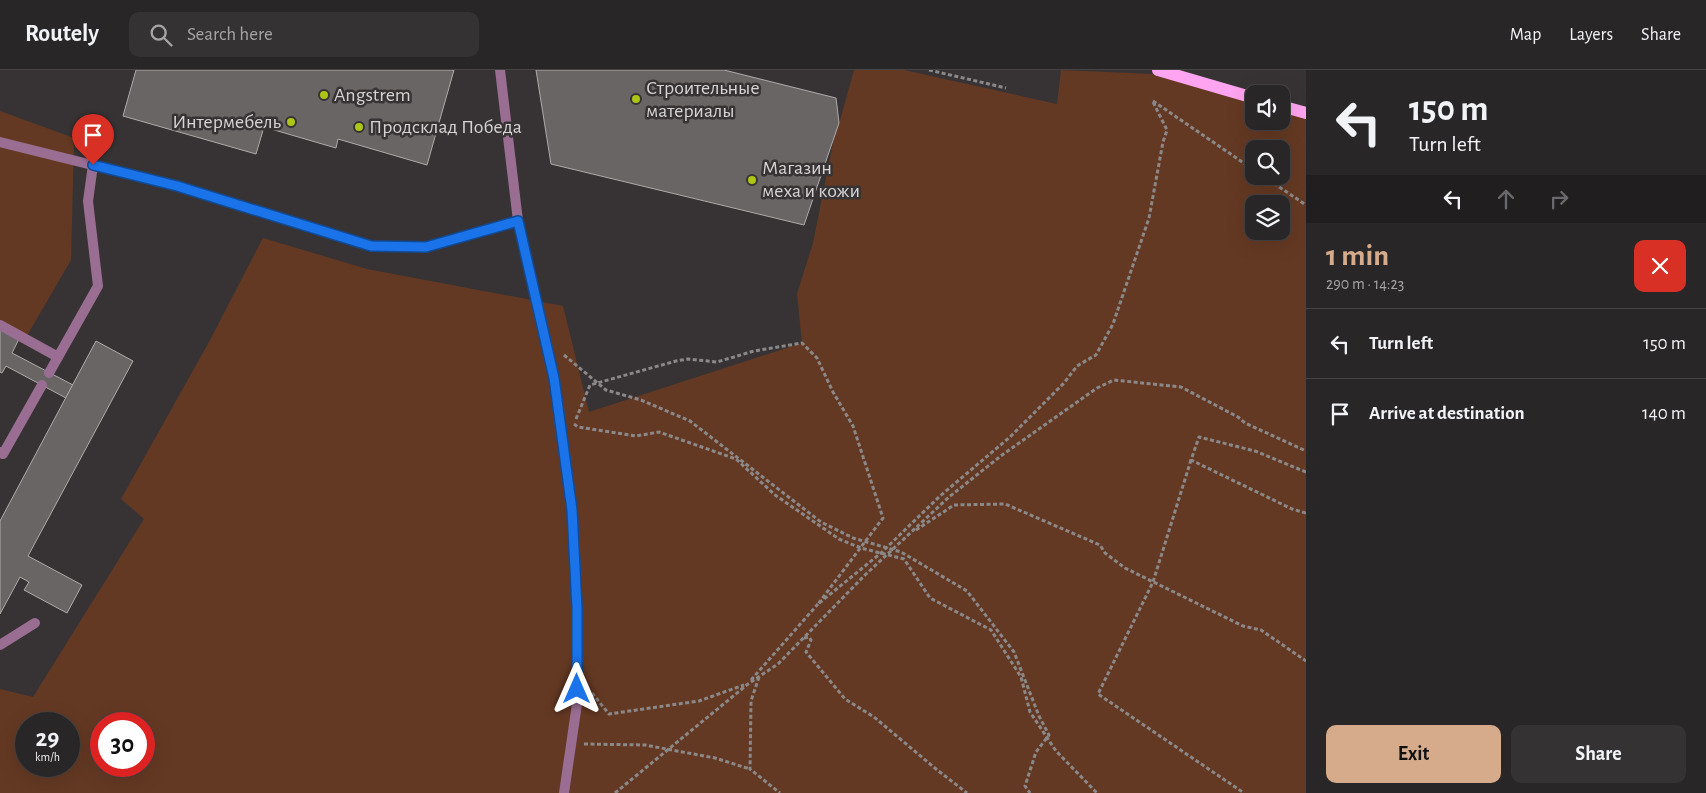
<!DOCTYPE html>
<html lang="en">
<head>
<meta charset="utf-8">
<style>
	:root { --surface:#292627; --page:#353233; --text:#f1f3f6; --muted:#a5a5a7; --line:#454344; --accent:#d6ab8b }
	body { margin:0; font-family:"Alegreya Sans",sans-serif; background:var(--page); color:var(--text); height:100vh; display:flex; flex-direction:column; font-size:19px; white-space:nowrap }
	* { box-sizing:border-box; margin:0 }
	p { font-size:16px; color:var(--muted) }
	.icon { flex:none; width:28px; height:28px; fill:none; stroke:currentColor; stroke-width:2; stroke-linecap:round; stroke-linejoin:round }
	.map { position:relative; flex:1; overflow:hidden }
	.sheet { display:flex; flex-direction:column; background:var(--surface); width:400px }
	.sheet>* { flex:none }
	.guide { background:#292627; color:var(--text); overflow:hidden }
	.controls { position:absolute; left:1245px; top:15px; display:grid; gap:10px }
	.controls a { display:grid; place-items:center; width:45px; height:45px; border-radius:10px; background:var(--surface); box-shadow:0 5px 20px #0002,0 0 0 1px var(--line); font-size:25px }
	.speed { position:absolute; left:15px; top:642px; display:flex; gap:10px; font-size:25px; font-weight:700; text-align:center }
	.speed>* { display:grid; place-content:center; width:65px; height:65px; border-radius:50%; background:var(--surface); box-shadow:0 5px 20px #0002,0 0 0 1px var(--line); line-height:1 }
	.speed small { font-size:12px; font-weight:400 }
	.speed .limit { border:8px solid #d22; background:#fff; color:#111 }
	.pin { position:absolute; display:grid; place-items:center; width:42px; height:42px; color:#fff; margin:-51px -21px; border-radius:50% 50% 50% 0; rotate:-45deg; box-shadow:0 0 5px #0007 }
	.pin .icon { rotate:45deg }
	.me { position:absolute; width:55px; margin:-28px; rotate:0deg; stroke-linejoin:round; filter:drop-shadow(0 0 4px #0008) }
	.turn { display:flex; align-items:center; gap:18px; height:105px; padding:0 20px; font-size:22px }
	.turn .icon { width:65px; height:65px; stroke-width:2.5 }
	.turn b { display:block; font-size:35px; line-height:42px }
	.lanes { display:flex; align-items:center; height:48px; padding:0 20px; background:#0003; justify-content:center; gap:25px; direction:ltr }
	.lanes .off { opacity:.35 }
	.round { display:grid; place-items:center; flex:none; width:52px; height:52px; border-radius:10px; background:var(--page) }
	.overview { display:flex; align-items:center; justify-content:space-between; height:85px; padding:0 20px }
	h1 { font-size:30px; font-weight:700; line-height:38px; color:var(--accent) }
	.action { display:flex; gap:10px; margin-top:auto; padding:10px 20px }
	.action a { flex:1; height:58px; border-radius:10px; background:var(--accent); color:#111; font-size:20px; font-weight:700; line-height:58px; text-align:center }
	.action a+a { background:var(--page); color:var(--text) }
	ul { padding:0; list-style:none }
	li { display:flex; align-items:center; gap:15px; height:70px; padding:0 20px; border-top:1px solid var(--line) }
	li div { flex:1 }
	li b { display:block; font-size:19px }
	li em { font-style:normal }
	header { display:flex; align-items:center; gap:30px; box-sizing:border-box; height:70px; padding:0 25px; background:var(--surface); border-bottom:1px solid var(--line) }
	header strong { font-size:24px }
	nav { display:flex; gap:28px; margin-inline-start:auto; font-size:18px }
	.search { width:350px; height:45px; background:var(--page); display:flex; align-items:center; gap:12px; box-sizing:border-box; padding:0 18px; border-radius:10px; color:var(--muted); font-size:19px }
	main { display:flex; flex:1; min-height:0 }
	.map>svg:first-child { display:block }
	.green { fill:#643923; fill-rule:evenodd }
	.building { fill:#696565; stroke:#b0abab }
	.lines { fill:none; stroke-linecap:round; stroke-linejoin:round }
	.path { stroke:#8b8889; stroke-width:3; stroke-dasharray:4 2.5; stroke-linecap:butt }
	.lane { stroke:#9a6e92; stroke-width:10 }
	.street { stroke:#9a6e92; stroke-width:10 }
	.primary { stroke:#ffa4f0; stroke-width:12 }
	.route-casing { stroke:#114b97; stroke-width:12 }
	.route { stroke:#1a73e8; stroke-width:9 }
	.poi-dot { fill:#abc614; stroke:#373334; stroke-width:2 }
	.labels { text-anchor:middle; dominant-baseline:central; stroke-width:5; stroke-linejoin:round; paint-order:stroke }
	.poi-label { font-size:20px; fill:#d5d3d4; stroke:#373334; text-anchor:start }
</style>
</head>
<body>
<header>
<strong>Routely</strong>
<div class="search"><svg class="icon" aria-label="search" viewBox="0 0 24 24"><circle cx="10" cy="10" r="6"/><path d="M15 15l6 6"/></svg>Search here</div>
<nav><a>Map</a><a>Layers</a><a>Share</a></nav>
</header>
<main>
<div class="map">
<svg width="1306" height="723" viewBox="0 0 1306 723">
	<rect width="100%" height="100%" fill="#373334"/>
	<g class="green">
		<path d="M 854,0 L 904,0 L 1057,34 L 1061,0 L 1175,5 L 1254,28 L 1254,51 L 1281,51 L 1281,36 L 1306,43 L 1306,723 L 0,723 L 0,619 L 33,627 L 144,449 L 121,429 L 209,272 L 263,168 L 367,199 L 563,236 L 589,342 L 802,273 L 797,224 L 813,173 L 837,53 L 839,54 ZM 1254,79 L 1281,79 L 1281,106 L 1254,106 ZM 1254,134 L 1281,134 L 1281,161 L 1254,161 ZM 26,654 L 69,654 L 69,696 L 26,696 ZM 101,654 L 144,654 L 144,696 L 101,696 Z"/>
		<polygon points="0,41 74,68 71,190 25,269 0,255"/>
	</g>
	<g class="building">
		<polygon points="136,0 454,0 427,95 338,69 336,78 264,57 256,84 123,46"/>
		<polygon points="536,0 724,0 836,28 839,53 804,155 551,94"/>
		<polygon points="0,259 19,269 12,283 73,315 66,328 6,296 2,303 0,302"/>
		<polygon points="96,271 133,291 28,486 82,515 67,543 24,520 29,512 20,507 0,544 0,451"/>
	</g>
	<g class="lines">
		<g class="path">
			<polyline points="929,0 1006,18"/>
			<polyline points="1153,31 1254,100"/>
			<polyline points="1263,106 1306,135"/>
			<polyline points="564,285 606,320 641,330 690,351 821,452 853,468 901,482 967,521 1014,582 1039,646 1049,665 1036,682 1025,716 1030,723"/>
			<polyline points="576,349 590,315 676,291 688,289 717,292 754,281 802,273 817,288 833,322 853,356 883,448 818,534 881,483 940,426 1010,367 1064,313 1077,296 1096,285 1113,254 1149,148 1163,72 1167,60 1152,30"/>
			<polyline points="574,354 578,357 636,366 659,362 736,389 775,425 839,469 861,478 904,489 930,528 991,560 1021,607 1030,642 1056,681 1097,723"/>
			<polyline points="1191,390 1153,512 1098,624 1244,723"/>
			<polyline points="1306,402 1255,381 1199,367 1191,390 1292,439 1306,443"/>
			<polyline points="916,460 954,435 1005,434 1100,475 1105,483 1125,498 1243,556 1261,560 1306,591"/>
			<polyline points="804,568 809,567 811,570 806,582 845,629 874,647 936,699 967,723"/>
			<polyline points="759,607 751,631 750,699 780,723"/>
			<polyline points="751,610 818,534"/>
			<polyline points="592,623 609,644 699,631 744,615"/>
			<polyline points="584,674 645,675 715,688 750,699"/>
			<polyline points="615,723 748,614 778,594 865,505 949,427 1002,385 1097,318 1114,310 1181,317 1238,347 1245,353 1306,381"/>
		</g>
		<g class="lane">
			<polyline points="0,255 58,287"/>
			<polyline points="49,303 98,216 88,131 93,95"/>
			<polyline points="0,382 3,384 42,315"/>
			<polyline points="0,575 35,553"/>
		</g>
		<g class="street">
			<polyline points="500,0 518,151 554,308 572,440 577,538 577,634 564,723"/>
			<polyline points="0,72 177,116 371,176 426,177 518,151"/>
		</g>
		<g class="primary">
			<polyline points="1158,0 1254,28"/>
			<polyline points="1281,36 1306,43"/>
		</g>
	</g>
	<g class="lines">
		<g class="route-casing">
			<polyline id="route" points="93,95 177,116 371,176 426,177 518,151 554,308 572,440 577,538 577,619"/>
		</g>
		<use href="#route" class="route"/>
	</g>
	<g class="poi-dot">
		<circle cx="324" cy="25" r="5"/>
		<circle cx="636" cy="29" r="5"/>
		<circle cx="291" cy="52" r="5"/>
		<circle cx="359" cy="57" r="5"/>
		<circle cx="752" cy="110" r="5"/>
	</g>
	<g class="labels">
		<g class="poi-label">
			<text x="646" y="18">Строительные<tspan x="646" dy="23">материалы</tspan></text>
			<text x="334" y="25">Angstrem</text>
			<text x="281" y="52" text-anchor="end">Интермебель</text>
			<text x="369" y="57">Продсклад Победа</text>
			<text x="762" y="98">Магазин<tspan x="762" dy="23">меха и кожи</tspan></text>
		</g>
	</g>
</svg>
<div class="controls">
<a><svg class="icon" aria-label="sound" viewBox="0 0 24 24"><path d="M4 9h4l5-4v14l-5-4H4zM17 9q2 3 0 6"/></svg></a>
<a><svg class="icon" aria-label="search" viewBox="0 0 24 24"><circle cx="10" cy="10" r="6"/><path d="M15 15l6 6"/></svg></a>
<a><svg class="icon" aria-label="layers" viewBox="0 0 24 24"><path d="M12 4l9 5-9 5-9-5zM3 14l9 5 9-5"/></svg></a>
</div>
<div class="speed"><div>29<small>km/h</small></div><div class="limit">30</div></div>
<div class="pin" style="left:93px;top:95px;background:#d93025"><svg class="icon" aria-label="arrive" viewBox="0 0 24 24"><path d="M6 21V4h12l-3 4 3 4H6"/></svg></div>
<svg class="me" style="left:577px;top:619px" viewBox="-20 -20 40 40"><path d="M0-17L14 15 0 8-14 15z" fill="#1a73e8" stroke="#fff" stroke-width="4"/></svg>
</div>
<section class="sheet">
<div class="guide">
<div class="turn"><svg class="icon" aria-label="left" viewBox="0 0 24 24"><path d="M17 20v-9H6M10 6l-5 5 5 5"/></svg><div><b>150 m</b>Turn left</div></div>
<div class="lanes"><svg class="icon" aria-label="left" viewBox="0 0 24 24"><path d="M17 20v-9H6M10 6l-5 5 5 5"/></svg><svg class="icon off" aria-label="ahead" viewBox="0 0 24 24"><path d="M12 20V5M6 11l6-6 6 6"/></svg><svg class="icon off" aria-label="right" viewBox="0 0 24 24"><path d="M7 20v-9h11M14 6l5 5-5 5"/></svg></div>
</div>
<div class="overview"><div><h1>1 min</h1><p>290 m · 14:23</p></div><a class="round" style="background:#d93025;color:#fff"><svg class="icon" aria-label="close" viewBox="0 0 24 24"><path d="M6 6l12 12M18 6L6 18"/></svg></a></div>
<ul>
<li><svg class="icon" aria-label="left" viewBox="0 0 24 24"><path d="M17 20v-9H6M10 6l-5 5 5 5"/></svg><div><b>Turn left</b></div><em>150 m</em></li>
<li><svg class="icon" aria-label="arrive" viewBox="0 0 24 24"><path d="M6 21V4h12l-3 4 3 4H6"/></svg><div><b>Arrive at destination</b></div><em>140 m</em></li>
</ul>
<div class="action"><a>Exit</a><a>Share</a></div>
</section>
</main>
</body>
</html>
